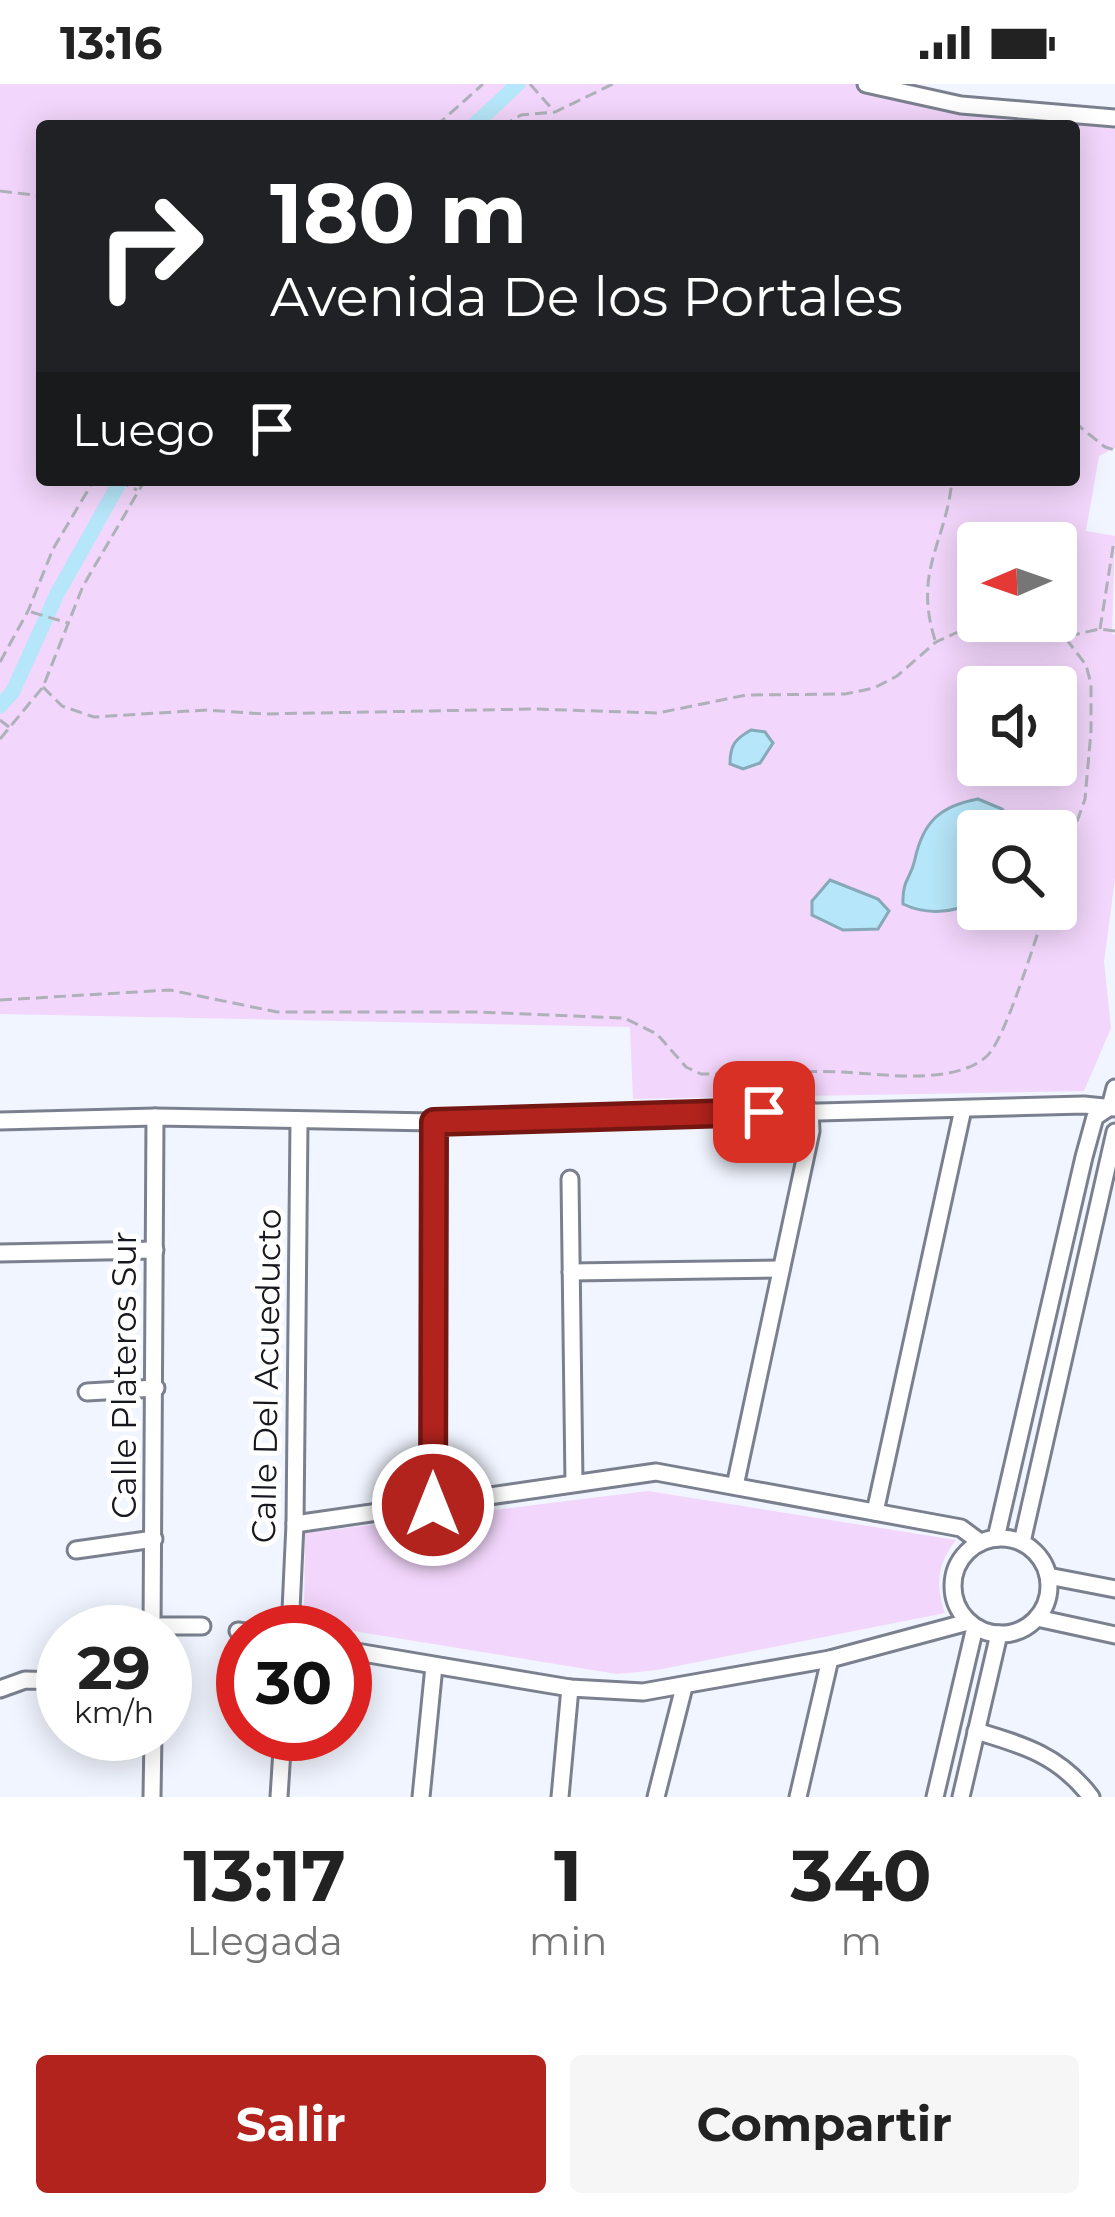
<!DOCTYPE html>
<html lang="es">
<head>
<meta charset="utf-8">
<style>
	:root { --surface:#fff; --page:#f6f6f6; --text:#222; --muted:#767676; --accent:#b2231d }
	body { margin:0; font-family:Montserrat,sans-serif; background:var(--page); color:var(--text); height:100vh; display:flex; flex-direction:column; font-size:45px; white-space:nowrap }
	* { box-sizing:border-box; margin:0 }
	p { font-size:39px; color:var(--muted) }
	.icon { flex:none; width:66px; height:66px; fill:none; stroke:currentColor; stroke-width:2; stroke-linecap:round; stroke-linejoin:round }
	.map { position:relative; height:1713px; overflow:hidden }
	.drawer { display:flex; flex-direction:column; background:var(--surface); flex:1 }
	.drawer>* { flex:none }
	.banner { position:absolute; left:36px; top:36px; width:1044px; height:366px; border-radius:12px; box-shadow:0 6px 30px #0003; background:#202124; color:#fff; overflow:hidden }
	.needle { width:78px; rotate:268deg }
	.buttons { position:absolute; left:957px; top:438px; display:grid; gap:24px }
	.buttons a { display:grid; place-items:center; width:120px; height:120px; border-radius:12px; background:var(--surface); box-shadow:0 6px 30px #0003; font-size:60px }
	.speed { position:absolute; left:36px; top:1521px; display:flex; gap:24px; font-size:60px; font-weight:700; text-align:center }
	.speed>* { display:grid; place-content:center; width:156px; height:156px; border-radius:50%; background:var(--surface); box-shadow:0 6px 30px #0003; line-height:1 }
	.speed small { font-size:30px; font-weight:400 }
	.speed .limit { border:18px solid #d22; background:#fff; color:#111 }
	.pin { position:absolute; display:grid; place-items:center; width:102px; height:102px; color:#fff; margin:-51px; border-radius:24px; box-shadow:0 6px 18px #0006 }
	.me { position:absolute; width:132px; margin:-66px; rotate:0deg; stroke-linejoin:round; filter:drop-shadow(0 0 9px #0008) }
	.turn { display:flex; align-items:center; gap:42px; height:252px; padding:0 36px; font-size:54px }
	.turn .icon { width:156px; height:156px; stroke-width:2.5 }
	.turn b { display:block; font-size:84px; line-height:102px }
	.then { display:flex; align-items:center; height:114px; padding:0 36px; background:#0003; gap:24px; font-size:45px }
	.eta { display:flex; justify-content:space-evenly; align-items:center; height:204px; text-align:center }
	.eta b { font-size:72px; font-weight:700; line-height:84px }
	.cta { display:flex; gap:24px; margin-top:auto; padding:24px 36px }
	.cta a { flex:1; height:138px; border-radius:12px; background:var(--accent); color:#fff; font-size:48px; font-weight:700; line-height:138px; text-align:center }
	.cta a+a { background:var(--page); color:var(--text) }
	.status { display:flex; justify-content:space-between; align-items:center; height:84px; padding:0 60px; background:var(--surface); direction:ltr }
	.status svg { height:33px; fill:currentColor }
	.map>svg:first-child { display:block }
	.green { fill:#f2d6fb; fill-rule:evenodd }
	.water { fill:#b6e6f9; stroke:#86a8b7; stroke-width:3 }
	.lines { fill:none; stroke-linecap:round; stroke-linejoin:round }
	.canal { stroke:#b6e6f9; stroke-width:15 }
	.minor-casing { stroke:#7b808f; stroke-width:21 }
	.path { stroke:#aeb1ba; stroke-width:3; stroke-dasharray:12 6; stroke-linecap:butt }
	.minor { stroke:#fff; stroke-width:15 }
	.route-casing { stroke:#741713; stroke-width:30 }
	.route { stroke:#b2231d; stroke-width:21 }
	.labels { text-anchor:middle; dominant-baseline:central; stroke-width:10; stroke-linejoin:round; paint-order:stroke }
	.street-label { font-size:33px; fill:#16181e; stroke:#fff }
</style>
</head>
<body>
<div class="status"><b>13:16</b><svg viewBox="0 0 49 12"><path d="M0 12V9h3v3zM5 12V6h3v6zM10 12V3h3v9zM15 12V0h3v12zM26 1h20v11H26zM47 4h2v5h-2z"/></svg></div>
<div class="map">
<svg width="1115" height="1713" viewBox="0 0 1115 1713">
	<rect width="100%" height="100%" fill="#f1f5ff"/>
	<g class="green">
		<path d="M 0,0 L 856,0 L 973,27 L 1115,45 L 1115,364 L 1099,372 L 1086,447 L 1115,452 L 1112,550 L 1115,551 L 1115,794 L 1104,878 L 1111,944 L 1084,1007 L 633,1015 L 630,943 L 0,930 ZM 42,42 L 1074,42 L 1074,396 L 42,396 ZM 978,459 L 1056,459 L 1056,537 L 978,537 ZM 978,603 L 1056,603 L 1056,681 L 978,681 ZM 978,747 L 1056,747 L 1056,825 L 978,825 Z"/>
		<path d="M 648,1407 L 956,1456 C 937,1480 935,1501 945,1529 L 657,1586 L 617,1590 L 304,1539 L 305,1449 Z"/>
	</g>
	<g class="water">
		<path d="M 751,646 L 765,648 L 773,659 L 760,679 L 743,685 L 730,680 C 730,661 735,655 751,646 Z"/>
		<path d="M 978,715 L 1002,725 L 1020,747 L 978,747 L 978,818 C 952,828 928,832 903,820 C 902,795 911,795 915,775 C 923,738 940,722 978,715 Z"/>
		<polygon points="830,796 878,815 889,827 878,845 843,846 812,831 812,817"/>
	</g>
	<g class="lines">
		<g class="canal">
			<polyline points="473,42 518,0"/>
			<polyline points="0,622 13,607 57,510 121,396"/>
		</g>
		<g class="minor-casing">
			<g id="minor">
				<polyline points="866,0 961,21 1115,34"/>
				<polyline points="1110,1023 1115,1004"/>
				<polyline points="0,1037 155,1033 434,1038 1084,1021 1115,1024"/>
				<polyline points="570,1095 574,1399"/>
				<polyline points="0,1169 155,1166"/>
				<polyline points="571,1188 781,1185"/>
				<polyline points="87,1308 156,1304"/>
				<polyline points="735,1402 811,1047 810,1026"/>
				<polyline points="432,1421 434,1038"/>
				<polyline points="875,1428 963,1025"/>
				<polyline points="295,1440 656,1388 961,1444 980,1458"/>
				<circle cx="1001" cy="1502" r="48"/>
				<polyline points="996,1454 1084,1073 1095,1033 1110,1023"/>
				<polyline points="1022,1458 1115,1048"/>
				<polyline points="76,1466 154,1455"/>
				<polyline points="1048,1492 1115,1505"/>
				<polyline points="1037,1534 1115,1551"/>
				<polyline points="152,1542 202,1542"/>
				<polyline points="238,1547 245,1548"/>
				<polyline points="152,1548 155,1033"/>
				<polyline points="290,1548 295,1440 299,1038"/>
				<polyline points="345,1566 570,1604 643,1608 830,1575 968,1538"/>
				<polyline points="0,1605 25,1596 63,1597"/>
				<path d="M 976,1647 C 1024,1661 1060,1672 1091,1713"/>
				<polyline points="152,1713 153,1650"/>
				<polyline points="279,1713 283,1650"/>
				<polyline points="421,1713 434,1582"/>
				<polyline points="560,1713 570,1604"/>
				<polyline points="656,1713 684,1603"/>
				<polyline points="798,1713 830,1575"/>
				<polyline points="935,1713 975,1543"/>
				<polyline points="961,1713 999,1550"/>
			</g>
		</g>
		<g class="path">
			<polyline points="530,0 553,26"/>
			<polyline points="436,42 483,0"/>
			<polyline points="502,42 521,31 555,28 613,0"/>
			<polyline points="0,107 42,112"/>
			<polyline points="1074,338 1105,363 1115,366"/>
			<polyline points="118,396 137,406"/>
			<polyline points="31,528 68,539"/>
			<polyline points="1100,545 1114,457"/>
			<polyline points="1068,552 1100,545 1115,547"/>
			<path d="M 935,556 C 913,486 946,460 952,396"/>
			<polyline points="0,578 28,527 53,465 94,396"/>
			<polyline points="43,603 62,622 94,633 207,626 263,630 534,625 658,629 746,611 845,610 874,604 897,592 936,558 958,548 994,540 1054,539 1086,581 1091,600 1091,647 1085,715 1056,797"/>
			<polyline points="0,636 9,643"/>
			<polyline points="0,655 43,603 83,502 145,396"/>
			<path d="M 0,916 L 170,906 L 277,928 L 478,928 L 624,934 L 657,950 L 686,983 L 701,990 C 748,991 795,986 842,988 C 882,990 954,1002 987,972 C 1006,954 1035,855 1046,825"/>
		</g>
		<use href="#minor" class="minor"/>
	</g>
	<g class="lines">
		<g class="route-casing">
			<polyline id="route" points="433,1421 434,1038 764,1028"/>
		</g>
		<use href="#route" class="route"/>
	</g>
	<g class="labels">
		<g class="street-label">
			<text transform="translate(124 1291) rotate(-90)">Calle Plateros Sur</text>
			<text transform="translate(266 1292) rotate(-89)">Calle Del Acueducto</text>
		</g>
	</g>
</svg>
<div class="buttons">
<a><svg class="needle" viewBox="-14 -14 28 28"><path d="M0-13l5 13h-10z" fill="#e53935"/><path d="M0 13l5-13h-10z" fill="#767676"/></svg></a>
<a><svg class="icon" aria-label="sound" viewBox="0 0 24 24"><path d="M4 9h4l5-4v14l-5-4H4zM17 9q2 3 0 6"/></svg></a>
<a><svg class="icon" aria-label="search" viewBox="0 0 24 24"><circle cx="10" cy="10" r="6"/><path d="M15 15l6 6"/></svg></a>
</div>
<div class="speed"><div>29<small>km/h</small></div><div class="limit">30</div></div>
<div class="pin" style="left:764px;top:1028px;background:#d93025"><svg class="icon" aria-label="arrive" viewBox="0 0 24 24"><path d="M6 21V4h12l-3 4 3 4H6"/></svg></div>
<svg class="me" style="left:433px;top:1421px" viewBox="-20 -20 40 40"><circle r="17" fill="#b2231d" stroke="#fff" stroke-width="3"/><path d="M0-11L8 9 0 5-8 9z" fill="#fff"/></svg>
<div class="banner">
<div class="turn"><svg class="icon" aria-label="right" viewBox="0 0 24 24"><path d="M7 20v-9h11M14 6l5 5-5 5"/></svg><div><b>180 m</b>Avenida De los Portales</div></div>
<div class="then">Luego<svg class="icon" aria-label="arrive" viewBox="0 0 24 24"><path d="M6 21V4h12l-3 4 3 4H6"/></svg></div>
</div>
</div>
<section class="drawer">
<div class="eta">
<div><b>13:17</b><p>Llegada</p></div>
<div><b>1</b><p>min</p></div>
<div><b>340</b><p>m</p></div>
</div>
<div class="cta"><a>Salir</a><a>Compartir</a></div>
</section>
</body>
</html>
